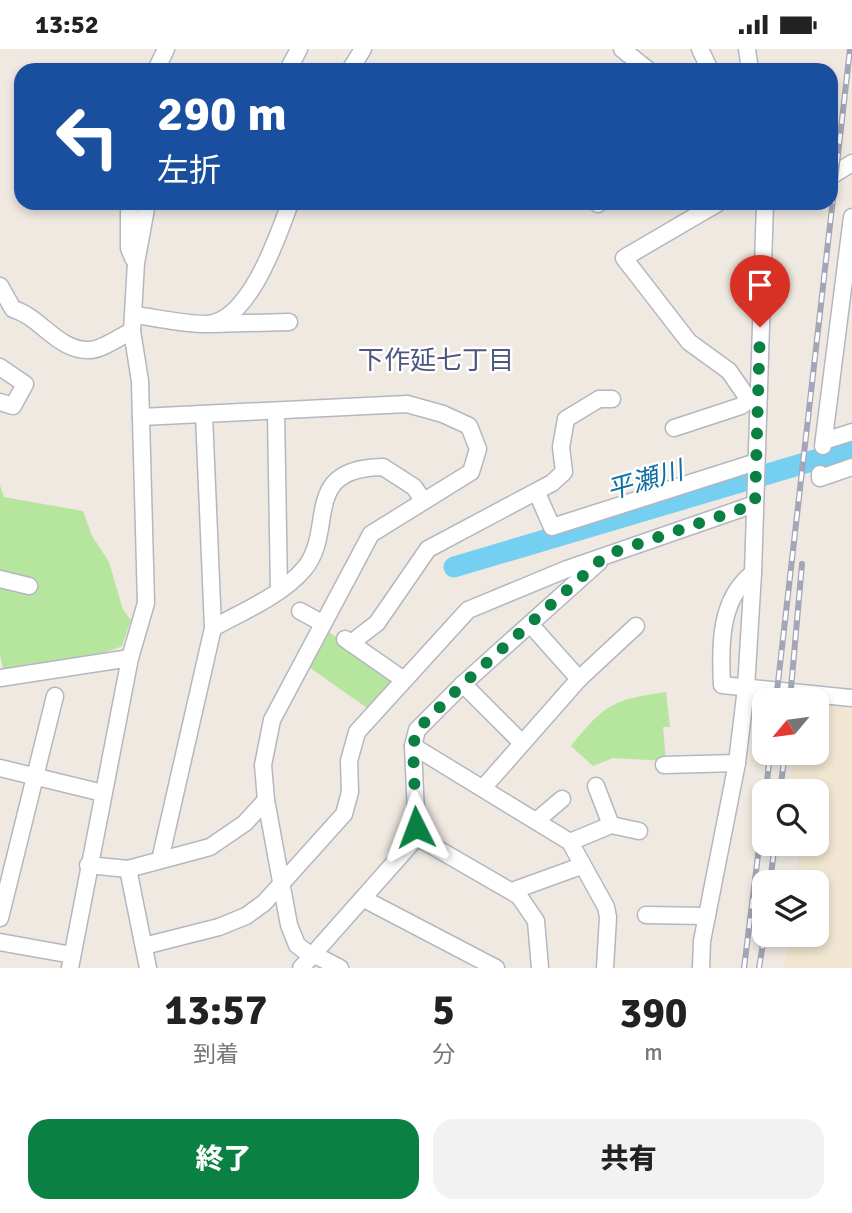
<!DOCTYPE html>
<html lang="ja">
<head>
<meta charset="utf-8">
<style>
	:root { --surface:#fff; --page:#f2f2f2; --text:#222; --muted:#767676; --accent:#0b8043 }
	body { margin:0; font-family:Signika,"Noto Sans JP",sans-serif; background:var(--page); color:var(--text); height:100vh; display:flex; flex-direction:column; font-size:26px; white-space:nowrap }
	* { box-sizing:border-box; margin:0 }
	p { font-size:23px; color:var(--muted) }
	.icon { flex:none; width:38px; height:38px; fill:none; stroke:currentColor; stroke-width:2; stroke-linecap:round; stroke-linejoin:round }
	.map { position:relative; height:919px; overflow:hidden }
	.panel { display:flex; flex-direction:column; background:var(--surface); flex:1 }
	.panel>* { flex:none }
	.banner { position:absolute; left:14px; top:14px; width:824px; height:147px; border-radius:21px; box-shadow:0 4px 10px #0003; background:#1a4fa0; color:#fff; overflow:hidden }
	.needle { width:46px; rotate:241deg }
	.controls { position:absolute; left:752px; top:639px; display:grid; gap:14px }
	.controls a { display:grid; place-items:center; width:77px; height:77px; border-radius:14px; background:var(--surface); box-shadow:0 4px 10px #0003; font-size:35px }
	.pin { position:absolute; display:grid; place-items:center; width:60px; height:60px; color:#fff; margin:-72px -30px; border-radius:50% 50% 50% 0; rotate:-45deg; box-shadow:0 0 7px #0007 }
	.pin .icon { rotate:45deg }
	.me { position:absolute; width:77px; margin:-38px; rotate:357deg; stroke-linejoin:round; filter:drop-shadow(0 0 5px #0008) }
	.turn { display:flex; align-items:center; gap:24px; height:147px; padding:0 28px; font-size:32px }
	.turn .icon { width:91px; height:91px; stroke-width:2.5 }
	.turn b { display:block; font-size:49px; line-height:60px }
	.eta { display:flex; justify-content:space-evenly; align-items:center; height:119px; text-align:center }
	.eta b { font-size:42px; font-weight:800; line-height:49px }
	.cta { display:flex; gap:14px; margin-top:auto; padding:14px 28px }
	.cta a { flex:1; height:80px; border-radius:21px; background:var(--accent); color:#fff; font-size:28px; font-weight:800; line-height:80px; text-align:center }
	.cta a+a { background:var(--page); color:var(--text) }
	.status { display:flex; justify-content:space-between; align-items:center; height:49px; padding:0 35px; background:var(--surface); direction:ltr }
	.status svg { height:19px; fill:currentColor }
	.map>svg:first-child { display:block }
	.education { fill:#f0e6d1 }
	.green { fill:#b6e59e }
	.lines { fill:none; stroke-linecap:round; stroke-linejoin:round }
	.river { stroke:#75cff0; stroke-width:21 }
	.minor-casing { stroke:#b4b7c1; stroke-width:19 }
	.minor { stroke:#fff; stroke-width:16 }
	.rail-casing { stroke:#a3a6b8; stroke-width:6 }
	.rail { stroke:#fff; stroke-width:3.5; stroke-dasharray:10; stroke-linecap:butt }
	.route { stroke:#0b8043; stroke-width:12; stroke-dasharray:0 21.6 }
	.labels { text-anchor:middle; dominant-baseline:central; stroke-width:5; stroke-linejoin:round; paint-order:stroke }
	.neighbourhood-label { font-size:26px; fill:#4d5680; stroke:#fff }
	.water-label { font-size:26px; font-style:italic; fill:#0d6fa3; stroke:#fff }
</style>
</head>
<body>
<div class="status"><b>13:52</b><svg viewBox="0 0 49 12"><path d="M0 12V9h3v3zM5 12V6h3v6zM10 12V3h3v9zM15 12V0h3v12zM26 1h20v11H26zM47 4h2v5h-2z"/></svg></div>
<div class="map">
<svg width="852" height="919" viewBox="0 0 852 919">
	<rect width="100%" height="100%" fill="#efe9e1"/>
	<polygon class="education" points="817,654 852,657 852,919 784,919 789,886 817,886 817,833 796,833 801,795 817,794 817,742 790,742 793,704 817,704"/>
	<g class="green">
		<path d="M 0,407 L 0,436 L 4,448 L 83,462 L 92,487 L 109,513 L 123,561 L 131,571 L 122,597 C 102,607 23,624 3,619 L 0,606 Z"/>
		<polygon points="326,581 391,629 393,635 370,661 306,616"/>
		<path d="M 666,643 L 670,678 L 663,678 L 666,712 L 613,709 L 593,717 L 571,697 C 605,655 612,651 666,643 Z"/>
	</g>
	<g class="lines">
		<polyline class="river" points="454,518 852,400"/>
		<g class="minor-casing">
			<g id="minor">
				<polyline points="622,0 648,21"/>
				<polyline points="700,0 710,21"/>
				<polyline points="747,0 750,21"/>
				<polyline points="156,21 166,0"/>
				<polyline points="288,21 299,0"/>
				<polyline points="350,21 363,0"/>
				<polyline points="831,127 852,114"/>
				<polyline points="129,154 129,199 133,209"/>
				<polyline points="598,154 598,155"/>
				<polyline points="718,154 624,209 689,293 729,322 749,351"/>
				<path d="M 0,237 L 13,260 C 41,268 58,303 91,301 C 103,300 121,287 132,282"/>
				<path d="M 135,266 C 158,269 183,275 206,275 C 249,274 278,187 290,154"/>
				<polyline points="211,275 289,273"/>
				<polyline points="0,318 25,335 13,357 0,353"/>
				<polyline points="276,363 279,542"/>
				<polyline points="141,368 407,355 443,365 469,377 478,400 471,423 371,485 272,671 263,716 266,751 289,876 297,896 313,908"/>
				<polyline points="674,379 741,357 749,351 757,352"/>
				<polyline points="824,392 852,383"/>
				<polyline points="823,397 852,168"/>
				<polyline points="820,425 820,429 852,418"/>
				<polyline points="537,444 552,478 756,413"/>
				<path d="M 753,524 C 719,550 720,598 722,636 L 852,649"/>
				<polyline points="0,530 29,537"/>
				<polyline points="300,562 322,574"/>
				<polyline points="530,575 579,630"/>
				<path d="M 213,579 C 243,562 281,547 304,520 C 337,481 299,419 383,418 L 414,438 L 423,451"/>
				<polyline points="345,590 404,631"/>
				<polyline points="351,594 377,574 428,500 552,434 564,423 561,398 566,370 599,350 612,350"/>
				<polyline points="0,629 130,609"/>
				<polyline points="463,635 522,694"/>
				<polyline points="413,697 570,793 606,858 608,868 605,919"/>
				<polyline points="664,716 737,714"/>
				<polyline points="0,719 103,744"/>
				<polyline points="596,737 611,776"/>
				<polyline points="483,739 579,630 636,577"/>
				<polyline points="536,772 562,750"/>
				<polyline points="417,788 413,697 417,681 463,635 599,513"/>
				<polyline points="570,793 611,776 639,782"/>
				<polyline points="160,811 213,579 204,366"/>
				<polyline points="88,816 128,820 210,798 245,774 266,751"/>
				<polyline points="128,820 148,919"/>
				<polyline points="512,842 581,817"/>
				<polyline points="364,850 496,919"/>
				<polyline points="646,866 707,867"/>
				<polyline points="0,869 55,647"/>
				<polyline points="0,893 72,906"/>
				<polyline points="144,897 219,878 246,867 264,854 344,765 350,743 349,712 357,683 468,561 567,520 755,455"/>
				<polyline points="315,906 340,919"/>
				<polyline points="70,919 130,609 146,554 140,332 132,282 136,214 147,154"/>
				<polyline points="301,919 417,788 519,847 536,872 540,919"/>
				<polyline points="701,919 702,892 737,714 746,639 753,524 765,154"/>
			</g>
		</g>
		<use href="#minor" class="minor"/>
		<g class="rail-casing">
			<g id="rail">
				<polyline points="776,651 850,0"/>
				<polyline points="790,651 802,515"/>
				<polyline points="766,742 770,704"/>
				<polyline points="780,742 785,704"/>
				<polyline points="770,833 775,794"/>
				<polyline points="744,919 765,750"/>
				<polyline points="759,919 765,882"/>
			</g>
		</g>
		<use href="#rail" class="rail"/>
	</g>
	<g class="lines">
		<polyline class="route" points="416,778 413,697 417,681 463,635 606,506 755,455 760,278"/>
	</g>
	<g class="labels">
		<g class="neighbourhood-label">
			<text x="436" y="312">下作延七丁目</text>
		</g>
		<g class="water-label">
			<text transform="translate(645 432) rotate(-16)">平瀬川</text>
		</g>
	</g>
</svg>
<div class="controls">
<a><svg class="needle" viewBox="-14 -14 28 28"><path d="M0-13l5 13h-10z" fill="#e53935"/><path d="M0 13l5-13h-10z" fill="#767676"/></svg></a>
<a><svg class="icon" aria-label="search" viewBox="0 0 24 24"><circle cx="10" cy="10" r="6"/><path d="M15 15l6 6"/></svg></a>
<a><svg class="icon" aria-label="layers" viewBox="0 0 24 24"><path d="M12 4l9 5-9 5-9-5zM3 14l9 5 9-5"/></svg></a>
</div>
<div class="pin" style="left:760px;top:278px;background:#d93025"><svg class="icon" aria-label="arrive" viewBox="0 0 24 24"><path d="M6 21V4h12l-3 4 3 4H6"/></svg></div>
<svg class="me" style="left:416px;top:778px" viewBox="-20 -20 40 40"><path d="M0-17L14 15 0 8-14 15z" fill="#0b8043" stroke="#fff" stroke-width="4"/></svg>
<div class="banner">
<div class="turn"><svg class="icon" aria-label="left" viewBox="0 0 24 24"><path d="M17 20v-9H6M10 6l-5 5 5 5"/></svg><div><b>290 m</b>左折</div></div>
</div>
</div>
<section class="panel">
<div class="eta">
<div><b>13:57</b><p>到着</p></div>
<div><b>5</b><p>分</p></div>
<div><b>390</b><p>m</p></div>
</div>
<div class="cta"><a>終了</a><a>共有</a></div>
</section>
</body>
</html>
